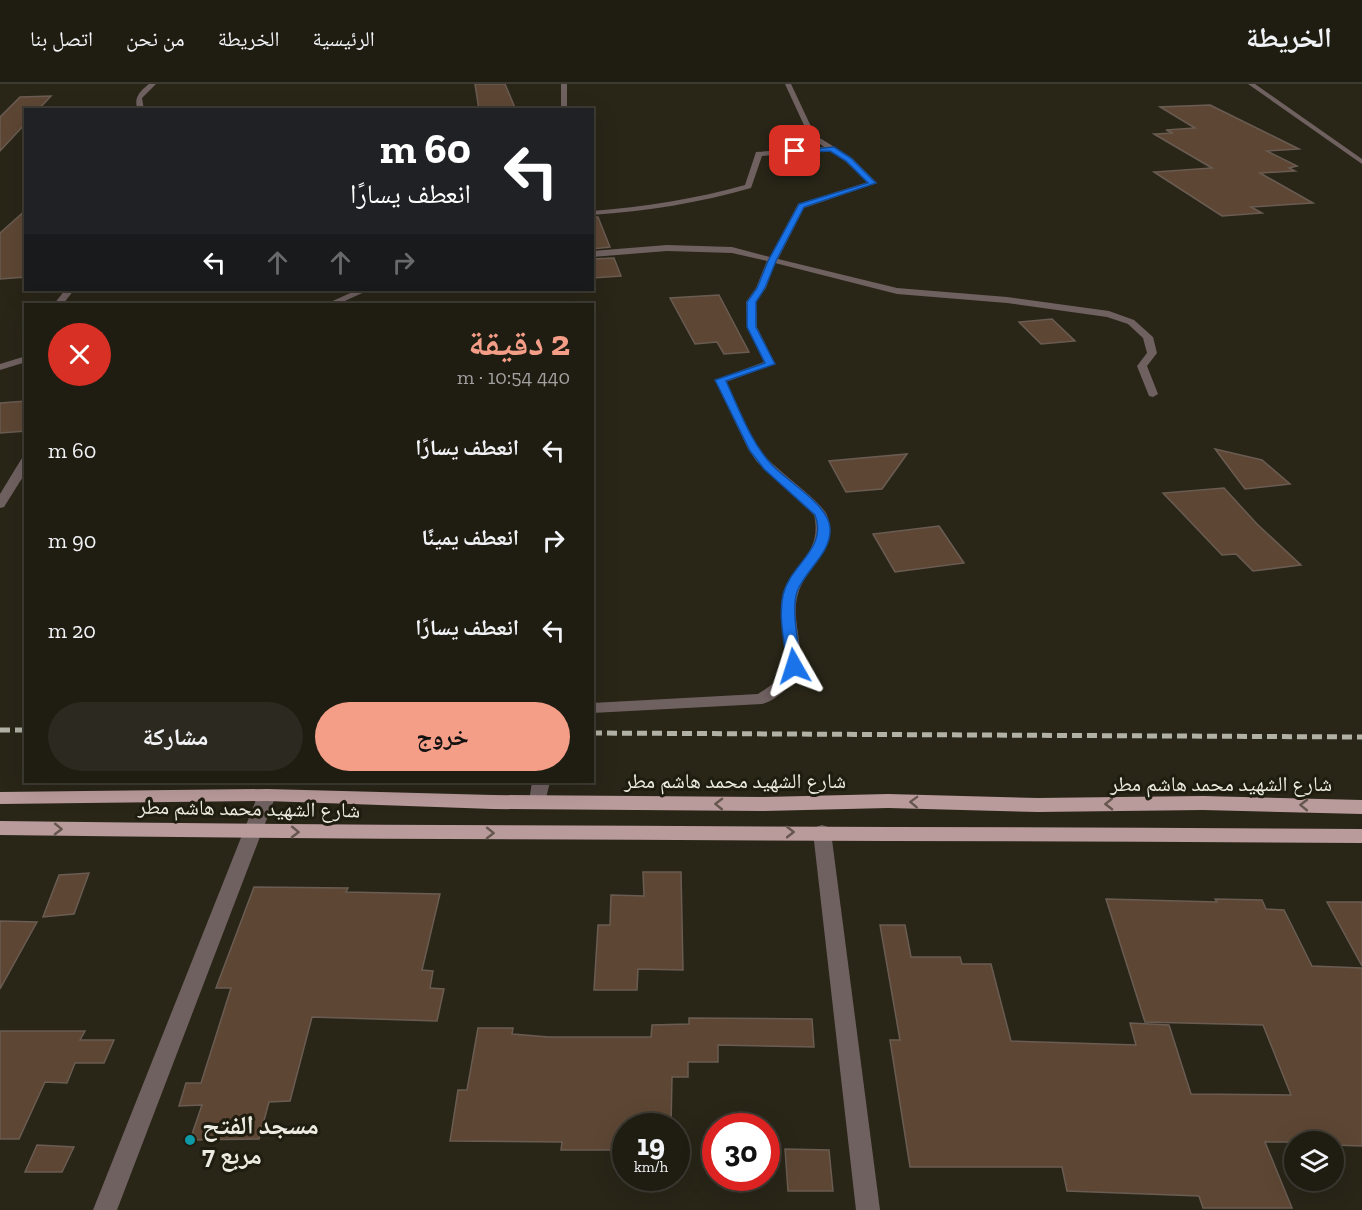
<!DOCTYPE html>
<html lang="ar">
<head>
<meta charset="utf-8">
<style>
	:root { --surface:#1f1c12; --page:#2c2920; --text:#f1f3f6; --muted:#a1a19f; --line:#3c3a32; --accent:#f49e87 }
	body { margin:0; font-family:"Zilla Slab","Noto Naskh Arabic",serif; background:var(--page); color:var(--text); direction:rtl; height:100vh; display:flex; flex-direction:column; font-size:22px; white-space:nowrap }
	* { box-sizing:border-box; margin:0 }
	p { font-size:20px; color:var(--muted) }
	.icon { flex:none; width:33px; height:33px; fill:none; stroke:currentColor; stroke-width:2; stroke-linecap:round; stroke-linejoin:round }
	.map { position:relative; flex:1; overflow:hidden; direction:ltr }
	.side { position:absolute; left:24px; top:219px; width:570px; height:480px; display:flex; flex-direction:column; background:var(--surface); border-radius:0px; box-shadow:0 6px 24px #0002,0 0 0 2px var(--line); direction:rtl }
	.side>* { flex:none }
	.banner { position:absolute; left:24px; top:24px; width:570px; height:183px; border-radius:0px; box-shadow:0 6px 24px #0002,0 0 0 2px var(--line); direction:rtl; background:#202124; color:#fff; overflow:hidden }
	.buttons { position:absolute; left:1284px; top:1047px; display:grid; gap:12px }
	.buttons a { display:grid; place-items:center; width:60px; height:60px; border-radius:50%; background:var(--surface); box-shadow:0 6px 24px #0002,0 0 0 2px var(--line); font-size:30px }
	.speed { position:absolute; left:612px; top:1029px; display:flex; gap:12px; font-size:30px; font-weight:700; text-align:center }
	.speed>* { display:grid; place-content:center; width:78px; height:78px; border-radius:50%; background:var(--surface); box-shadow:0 6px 24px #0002,0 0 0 2px var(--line); line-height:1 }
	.speed small { font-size:15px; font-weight:400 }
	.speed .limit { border:9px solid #d22; background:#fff; color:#111 }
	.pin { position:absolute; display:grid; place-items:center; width:51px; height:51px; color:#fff; margin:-26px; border-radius:12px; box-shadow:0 3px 9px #0006 }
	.me { position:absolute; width:66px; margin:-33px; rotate:354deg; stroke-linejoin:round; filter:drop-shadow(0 0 4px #0008) }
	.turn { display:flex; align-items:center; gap:21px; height:126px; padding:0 24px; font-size:27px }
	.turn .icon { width:78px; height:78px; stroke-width:2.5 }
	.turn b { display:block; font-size:42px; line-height:51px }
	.lanes { display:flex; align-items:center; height:57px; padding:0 24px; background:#0003; justify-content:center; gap:30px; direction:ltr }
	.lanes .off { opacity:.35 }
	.round { display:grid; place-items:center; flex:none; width:63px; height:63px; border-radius:32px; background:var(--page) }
	.summary { display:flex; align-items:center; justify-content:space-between; height:102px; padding:0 24px }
	h1 { font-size:36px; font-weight:800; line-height:45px; color:var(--accent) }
	.primary-button { display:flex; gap:12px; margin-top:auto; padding:12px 24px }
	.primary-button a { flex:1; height:69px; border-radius:36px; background:var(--accent); color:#111; font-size:24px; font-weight:800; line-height:69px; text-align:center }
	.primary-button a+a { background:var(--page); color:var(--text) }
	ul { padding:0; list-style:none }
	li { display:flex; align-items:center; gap:18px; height:90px; padding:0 24px }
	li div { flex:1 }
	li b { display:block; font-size:22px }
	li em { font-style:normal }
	header { display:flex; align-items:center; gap:36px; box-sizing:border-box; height:84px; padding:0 30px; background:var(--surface); border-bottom:2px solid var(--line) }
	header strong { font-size:28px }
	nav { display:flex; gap:33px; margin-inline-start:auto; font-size:21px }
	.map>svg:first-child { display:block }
	.building { fill:#5d4634; stroke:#6a5c52; stroke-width:1.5 }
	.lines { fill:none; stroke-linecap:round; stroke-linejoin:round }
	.minor { fill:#706161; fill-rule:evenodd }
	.major { fill:#ba9b9c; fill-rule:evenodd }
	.rail { stroke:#b2b1a6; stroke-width:5; stroke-dasharray:10 5; stroke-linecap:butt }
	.oneway { stroke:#65564e }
	.route { fill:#1a73e8; stroke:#114b97; stroke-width:1.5 }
	.culture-dot { fill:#0f9aa8; stroke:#1f1d0f; stroke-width:2 }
	.labels { text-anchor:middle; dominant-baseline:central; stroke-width:6; stroke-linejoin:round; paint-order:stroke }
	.street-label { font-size:21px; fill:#ecebe1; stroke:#1f1d0f }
	.near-poi-label { font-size:26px; font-weight:bold; fill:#ecebe1; stroke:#1f1d0f; text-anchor:start }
</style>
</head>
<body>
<header>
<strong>الخريطة</strong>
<nav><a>الرئيسية</a><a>الخريطة</a><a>من نحن</a><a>اتصل بنا</a></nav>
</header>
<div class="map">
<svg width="1362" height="1126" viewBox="0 0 1362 1126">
	<rect width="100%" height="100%" fill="#292618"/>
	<g class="building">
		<polygon points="475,0 505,0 516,26 479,26"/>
		<polygon points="51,12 38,26 26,26 26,39 0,67 0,33 20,13"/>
		<polygon points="1210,21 1299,65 1267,67 1297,82 1289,84 1295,87 1260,89 1313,119 1251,123 1262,129 1222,132 1154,88 1212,84 1154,50 1173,49 1166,46 1195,44 1160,23"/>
		<polygon points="26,126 26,193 0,195 0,149"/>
		<polygon points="592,133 598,133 610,163 592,165"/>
		<polygon points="614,174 621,192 592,194 592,175"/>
		<polygon points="719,211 749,268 724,270 717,258 695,260 670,214"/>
		<polygon points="1052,235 1075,257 1041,260 1019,238"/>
		<polygon points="26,317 26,347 0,349 0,319"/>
		<polygon points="1215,365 1262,376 1290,400 1245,405"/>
		<polygon points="907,370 882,405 846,408 829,377"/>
		<polygon points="1224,404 1257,440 1301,481 1253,487 1236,470 1222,471 1163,409"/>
		<polygon points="939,442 964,479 895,488 873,450"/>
		<polygon points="643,788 681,788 683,886 638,885 637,906 594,906 598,841 610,841 611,811 644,812"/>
		<polygon points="89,789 74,830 43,833 59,791"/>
		<polygon points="254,803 348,804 346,808 440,810 422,886 433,887 430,904 444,905 437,937 312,933 290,1017 269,1018 259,1055 190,1056 202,1021 179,1022 186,999 201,999 231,904 216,904"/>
		<polygon points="1106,815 1217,818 1215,815 1262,816 1266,825 1284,826 1312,882 1362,884 1362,1062 1334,1061 1334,1058 1265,1058 1292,1124 1203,1124 1199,1112 1067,1107 1062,1083 910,1083 890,956 900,956 880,841 905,841 911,873 960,873 962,880 991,880 1011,957 1136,961 1130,939 1169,941 1191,1010 1291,1011 1263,941 1145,938"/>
		<polygon points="1327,818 1362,818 1362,882"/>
		<polygon points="0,837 37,838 0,905"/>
		<polygon points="689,934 812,935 814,963 718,961 718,978 688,978 688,993 672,993 671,1042 626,1042 626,1066 561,1066 562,1058 450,1057 458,1006 467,1006 478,944 513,944 512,950 549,953 651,953 652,941 689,940"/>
		<polygon points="0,947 85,947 80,956 114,956 104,979 75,979 67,999 45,998 19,1055 0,1055"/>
		<polygon points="37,1061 74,1063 62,1088 25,1088"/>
		<polygon points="785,1065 829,1066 833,1107 788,1107"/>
	</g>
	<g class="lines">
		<g class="minor">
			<path d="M 156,0 L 142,14 L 144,26 L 138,26 C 133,14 140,7 149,0 Z"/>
			<rect x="561" y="0" width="6" height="26"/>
			<path d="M 785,0 L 791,0 L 815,51 L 852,74 L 877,99 L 804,124 L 778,175 L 897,204 L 1007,213 L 1109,227 L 1134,236 L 1153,253 L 1157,269 L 1147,282 L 1158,310 L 1153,313 L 1149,312 L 1137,282 L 1147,269 L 1143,254 L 1128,240 L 1107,233 L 1007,219 L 897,210 L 775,179 L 766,204 L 756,218 L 757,243 L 775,280 L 726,298 C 738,321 748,351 764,371 C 776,386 821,417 827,431 C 839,463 806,482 798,510 C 788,543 816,577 785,606 C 778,612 771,618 762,620 L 592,629 L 592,619 L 758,610 C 767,604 778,598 782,588 C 794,564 776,535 783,510 C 793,479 823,469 814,431 L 757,378 L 748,365 L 715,296 L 764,278 L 747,243 L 746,218 L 756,204 L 767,177 L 732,169 L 667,167 L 592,173 L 592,167 L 667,161 L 732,163 L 770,173 L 798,120 L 868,98 L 846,78 L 829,66 L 762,72 L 751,104 C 699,119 647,127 592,131 L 592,127 C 644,123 695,115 745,101 L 756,68 L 824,63 L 809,52 Z"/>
			<polygon points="1248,0 1255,0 1362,75 1362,80"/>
			<polygon points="65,206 74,206 63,220 54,220"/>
			<polygon points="357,206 369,206 338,220 326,220"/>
			<polygon points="26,272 26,278 0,286 0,280"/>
			<polygon points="22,374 26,374 26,388 4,423 0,424 0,410"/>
			<polygon points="532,698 550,698 544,722 538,724 532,722 529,717"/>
			<polygon points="267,705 273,706 276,711 117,1126 93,1126 258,711 261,706"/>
			<polygon points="822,741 828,743 831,748 880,1126 856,1126 813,748 816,743"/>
		</g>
		<g class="major">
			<polygon points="267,705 493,711 764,713 888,710 1038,714 1203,712 1362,716 1362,730 1203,726 1038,728 888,724 764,727 493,725 267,717 0,720 0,708"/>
			<path d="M 0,737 C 454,743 908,742 1362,745 L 1362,759 C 908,756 454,757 0,751 Z"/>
		</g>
		<g class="rail">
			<polyline points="0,646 26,646"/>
			<polyline points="592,649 1362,653"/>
		</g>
	</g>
	<defs><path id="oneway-chevron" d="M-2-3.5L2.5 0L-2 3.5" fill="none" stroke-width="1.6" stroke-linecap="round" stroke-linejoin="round" transform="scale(1.5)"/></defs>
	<g class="oneway">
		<use href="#oneway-chevron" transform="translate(914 718) rotate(-178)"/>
		<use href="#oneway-chevron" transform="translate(719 720) rotate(-179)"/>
		<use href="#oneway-chevron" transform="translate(1109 720) rotate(179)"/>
		<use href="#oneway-chevron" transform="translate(1304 721) rotate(-179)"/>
		<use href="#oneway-chevron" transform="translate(58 745) rotate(1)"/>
		<use href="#oneway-chevron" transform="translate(295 748) rotate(1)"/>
		<use href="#oneway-chevron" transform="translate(790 748)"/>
		<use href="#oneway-chevron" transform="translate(490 749) rotate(1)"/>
	</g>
	<path class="route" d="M 834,63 L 851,74 L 876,99 L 804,123 L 776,177 L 765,204 L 756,218 L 756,243 L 775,280 L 726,297 C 739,325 751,359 772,381 C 788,398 829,421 830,444 C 832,469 805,486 797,508 C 791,527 799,562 801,582 L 794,586 L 787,582 C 785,560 778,533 783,511 C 790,480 828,465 815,431 L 764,385 L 750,367 L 715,296 L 765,279 L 747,243 L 747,218 L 757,204 L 768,177 L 799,120 L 868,99 L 846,77 L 830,67 L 795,69 L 792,67 Z"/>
	<circle class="culture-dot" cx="190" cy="1056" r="6"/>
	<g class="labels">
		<g class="street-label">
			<text x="735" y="696">شارع الشهيد محمد هاشم مطر</text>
			<text x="1221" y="699">شارع الشهيد محمد هاشم مطر</text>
			<text transform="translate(249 724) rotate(1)">شارع الشهيد محمد هاشم مطر</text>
		</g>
		<g class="near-poi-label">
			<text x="202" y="1041">مسجد الفتح<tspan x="202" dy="30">مربع 7</tspan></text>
		</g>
	</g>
</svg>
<div class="buttons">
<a><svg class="icon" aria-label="layers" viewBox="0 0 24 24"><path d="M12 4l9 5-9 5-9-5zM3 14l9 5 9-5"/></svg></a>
</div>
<div class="speed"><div>19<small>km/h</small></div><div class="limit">30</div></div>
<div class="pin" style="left:795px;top:67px;background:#d93025"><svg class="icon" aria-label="arrive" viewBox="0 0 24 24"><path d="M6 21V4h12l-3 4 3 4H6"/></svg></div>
<svg class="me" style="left:794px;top:582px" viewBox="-20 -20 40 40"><path d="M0-17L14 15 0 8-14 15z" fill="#1a73e8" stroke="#fff" stroke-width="4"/></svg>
<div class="banner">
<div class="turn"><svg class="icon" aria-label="left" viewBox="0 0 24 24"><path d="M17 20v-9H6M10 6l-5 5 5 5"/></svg><div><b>60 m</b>انعطف يسارًا</div></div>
<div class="lanes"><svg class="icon" aria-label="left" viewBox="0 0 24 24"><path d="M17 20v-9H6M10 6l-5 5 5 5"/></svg><svg class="icon off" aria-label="ahead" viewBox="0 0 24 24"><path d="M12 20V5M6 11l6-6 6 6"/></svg><svg class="icon off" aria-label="ahead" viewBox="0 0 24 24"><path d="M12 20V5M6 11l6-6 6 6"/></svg><svg class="icon off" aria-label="right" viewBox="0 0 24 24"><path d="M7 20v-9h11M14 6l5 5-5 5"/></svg></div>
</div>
<section class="side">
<div class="summary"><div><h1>2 دقيقة</h1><p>440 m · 10:54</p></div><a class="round" style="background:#d93025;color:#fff"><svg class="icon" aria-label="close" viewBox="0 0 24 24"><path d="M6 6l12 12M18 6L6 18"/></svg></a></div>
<ul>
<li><svg class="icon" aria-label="left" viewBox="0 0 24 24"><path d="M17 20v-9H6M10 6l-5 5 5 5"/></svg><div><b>انعطف يسارًا</b></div><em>60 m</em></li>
<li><svg class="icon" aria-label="right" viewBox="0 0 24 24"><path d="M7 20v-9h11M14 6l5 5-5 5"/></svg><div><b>انعطف يمينًا</b></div><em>90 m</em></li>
<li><svg class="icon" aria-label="left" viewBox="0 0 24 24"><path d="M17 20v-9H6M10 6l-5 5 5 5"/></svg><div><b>انعطف يسارًا</b></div><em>20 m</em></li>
</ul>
<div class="primary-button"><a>خروج</a><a>مشاركة</a></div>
</section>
</div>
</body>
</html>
